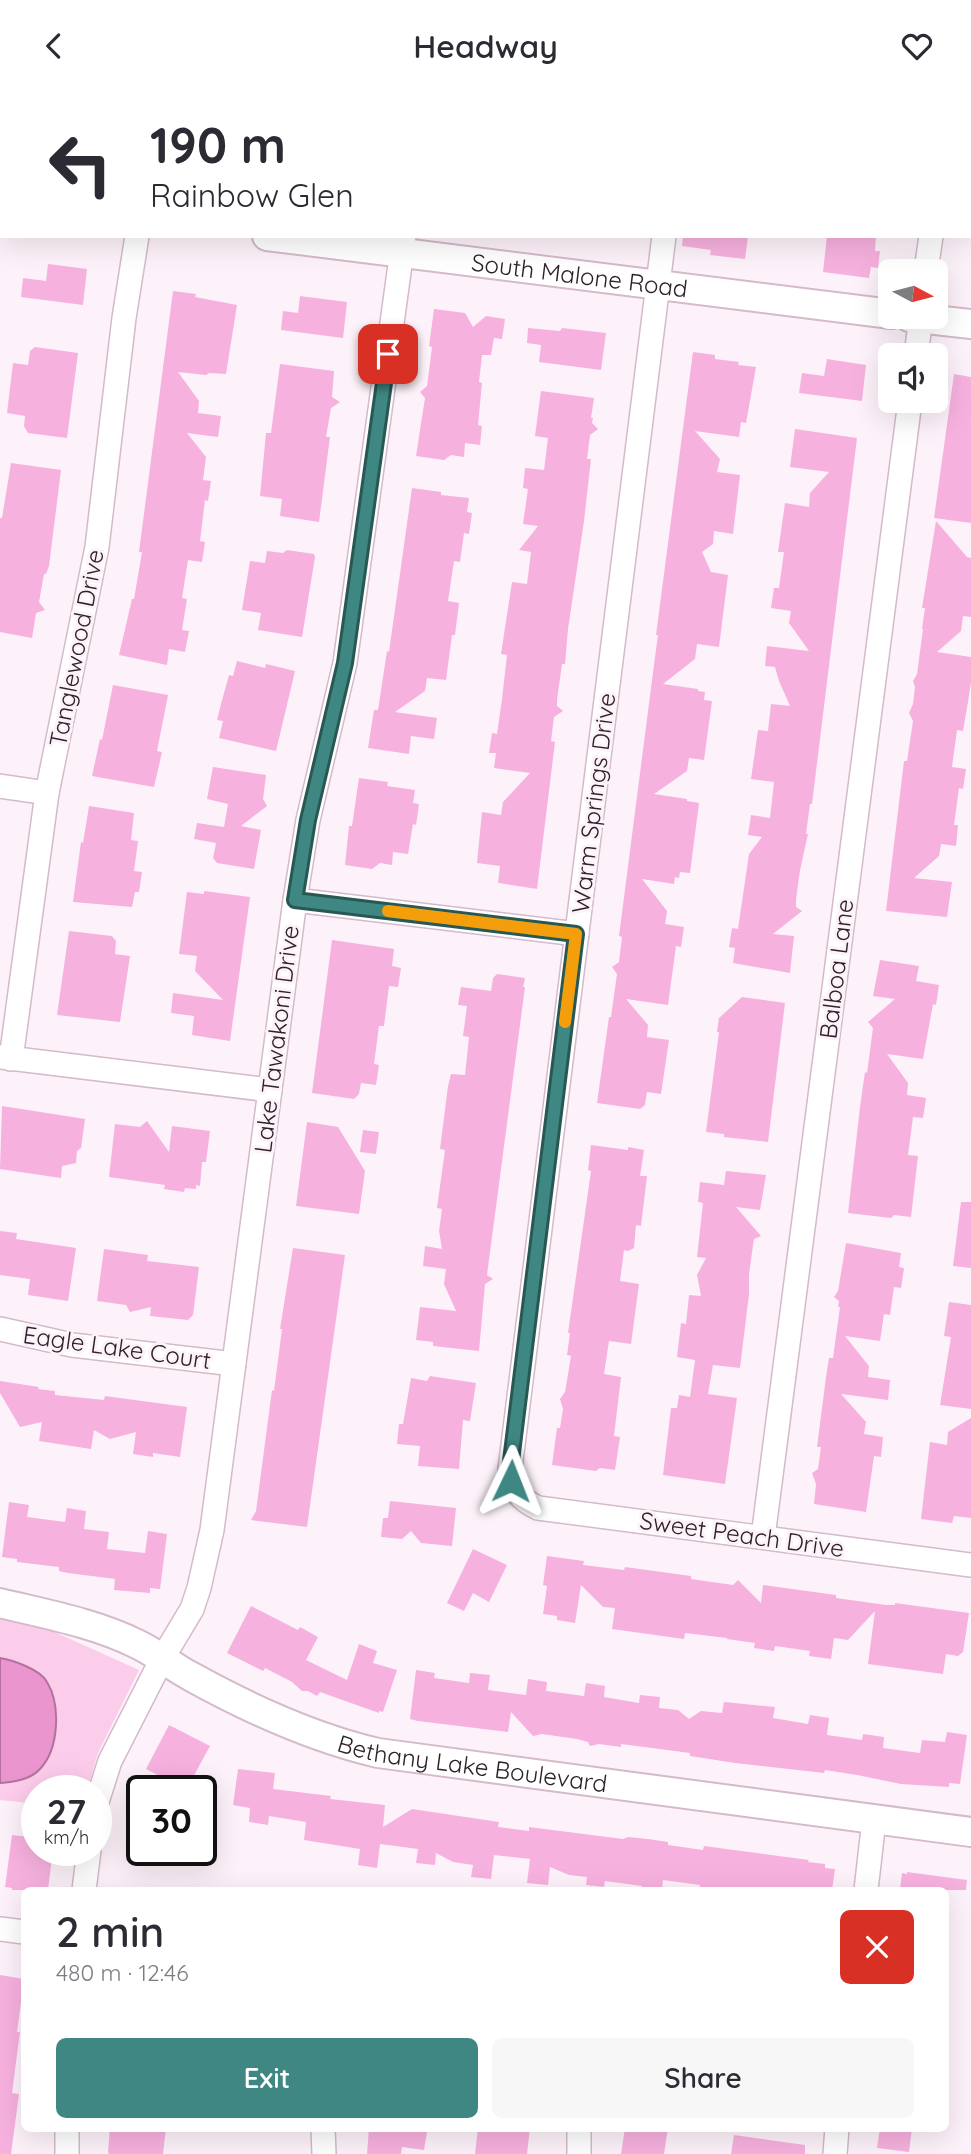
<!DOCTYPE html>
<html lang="en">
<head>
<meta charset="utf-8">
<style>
	:root { --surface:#fff; --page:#f7f7f7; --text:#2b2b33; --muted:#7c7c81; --accent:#3f8782 }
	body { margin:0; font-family:Quicksand,sans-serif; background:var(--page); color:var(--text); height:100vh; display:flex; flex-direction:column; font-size:26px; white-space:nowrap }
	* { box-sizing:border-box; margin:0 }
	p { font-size:23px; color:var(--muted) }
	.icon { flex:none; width:38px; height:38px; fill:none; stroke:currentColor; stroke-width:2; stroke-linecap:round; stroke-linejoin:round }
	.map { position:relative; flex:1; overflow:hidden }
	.drawer { position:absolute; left:21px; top:1796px; width:928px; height:245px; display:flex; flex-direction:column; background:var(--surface); border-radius:10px; box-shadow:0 7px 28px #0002 }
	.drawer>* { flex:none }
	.guide { position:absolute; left:0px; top:0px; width:971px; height:147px; box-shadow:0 7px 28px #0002; background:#fff; color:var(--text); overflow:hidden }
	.needle { width:46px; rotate:97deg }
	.tools { position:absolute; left:878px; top:168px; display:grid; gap:14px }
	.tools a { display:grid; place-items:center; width:70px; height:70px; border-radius:10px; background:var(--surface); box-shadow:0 7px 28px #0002; font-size:35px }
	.speed { position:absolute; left:21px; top:1684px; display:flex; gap:14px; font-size:35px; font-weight:700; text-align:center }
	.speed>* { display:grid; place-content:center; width:91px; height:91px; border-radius:50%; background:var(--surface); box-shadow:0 7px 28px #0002; line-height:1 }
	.speed small { font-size:18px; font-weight:400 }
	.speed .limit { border:4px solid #111; border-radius:10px; background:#fff; color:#111 }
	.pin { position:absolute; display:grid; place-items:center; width:60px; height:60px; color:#fff; margin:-30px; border-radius:14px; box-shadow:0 4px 10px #0006 }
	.me { position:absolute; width:77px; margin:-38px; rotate:2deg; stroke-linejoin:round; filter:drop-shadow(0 0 5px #0008) }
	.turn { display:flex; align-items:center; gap:24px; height:147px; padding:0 35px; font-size:32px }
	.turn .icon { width:91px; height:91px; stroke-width:2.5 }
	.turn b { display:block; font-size:49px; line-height:60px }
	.round { display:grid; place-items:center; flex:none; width:74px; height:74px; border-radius:10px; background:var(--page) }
	.overview { display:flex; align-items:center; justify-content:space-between; height:119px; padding:0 35px }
	h1 { font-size:42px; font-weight:600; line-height:52px }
	.cta { display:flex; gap:14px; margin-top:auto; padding:14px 35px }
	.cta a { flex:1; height:80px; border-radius:10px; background:var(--accent); color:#fff; font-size:28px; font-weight:600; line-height:80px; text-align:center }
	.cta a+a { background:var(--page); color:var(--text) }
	header { display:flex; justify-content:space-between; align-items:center; height:91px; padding:0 35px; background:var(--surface); font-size:32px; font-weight:600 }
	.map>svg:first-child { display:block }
	.green { fill:#fccceb }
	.water { fill:#eb95cf; stroke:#b2729d; stroke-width:2 }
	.building { fill:#f7b1df }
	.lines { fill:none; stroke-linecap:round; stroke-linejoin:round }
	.minor-casing { stroke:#d4baca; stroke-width:26 }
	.tertiary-casing { stroke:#d4baca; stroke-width:32 }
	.minor { stroke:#fff; stroke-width:23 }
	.tertiary { stroke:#fff; stroke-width:28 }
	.route-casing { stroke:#295854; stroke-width:18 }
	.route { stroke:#3f8782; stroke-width:12 }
	.slow { stroke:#f59e0b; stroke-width:12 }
	.labels { text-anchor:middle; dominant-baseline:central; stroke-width:6; stroke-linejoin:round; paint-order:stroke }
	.street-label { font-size:24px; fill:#2c2228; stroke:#fdf2f9 }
</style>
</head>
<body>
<header><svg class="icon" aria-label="back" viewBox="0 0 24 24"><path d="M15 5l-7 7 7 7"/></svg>Headway<svg class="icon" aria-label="heart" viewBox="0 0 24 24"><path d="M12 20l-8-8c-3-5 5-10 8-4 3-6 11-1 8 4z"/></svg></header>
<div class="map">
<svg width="971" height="2063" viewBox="0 0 971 2063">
	<rect width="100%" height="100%" fill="#fdf2f9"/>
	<polygon class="green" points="0,1528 48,1538 139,1579 98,1662 87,1699 37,1699 37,1713 0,1709"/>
	<path class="water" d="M 0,1567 C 13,1569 41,1579 47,1591 C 61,1614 59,1658 40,1678 C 30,1689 13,1691 0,1692 Z"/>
	<g class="building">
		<polygon points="683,145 748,145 745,168 710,164 711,159 682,155"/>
		<polygon points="827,145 876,145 875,160 880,160 878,177 871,176 869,187 823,181"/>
		<polygon points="48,173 87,178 83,214 21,206 23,187 46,190"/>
		<polygon points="173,200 196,203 195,206 237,214 226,283 209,282 206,284 178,281 199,310 198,322 221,325 218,346 187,342 206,366 203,389 211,390 208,410 205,409 200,450 205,451 202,471 188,469 182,507 187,508 182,539 189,540 185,561 169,558 167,574 119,564 132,508 134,508 142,461 139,461"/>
		<polygon points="300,205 347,211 343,247 281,239 283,220 298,222"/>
		<polygon points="434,218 465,222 473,236 486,225 505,228 502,248 494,247 491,264 482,264 479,291 482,292 478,334 482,335 480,354 465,352 464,366 451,364 444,369 416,365 425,307 420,301 427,295 432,256 429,255"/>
		<polygon points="528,237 560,240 562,237 606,242 601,279 539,271 541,254 527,252"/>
		<polygon points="35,256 78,262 67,347 28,342 24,335 25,325 7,322 13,272 28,274 30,260"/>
		<polygon points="693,261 715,264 715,268 739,271 738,274 756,276 746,332 741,331 739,346 695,340 720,368 717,381 740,384 733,443 714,440 713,453 702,461 711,481 728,484 719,556 697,553 695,568 663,593 698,598 698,600 705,601 704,609 712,610 704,669 689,667 687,680 654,703 687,708 687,710 699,712 690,782 680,781 679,787 675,786 674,793 642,788 667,820 665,833 684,836 681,856 676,855 668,914 626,908 648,934 647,946 669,949 661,1003 647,1001 645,1014 640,1018 597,1012 609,926 611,926 617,883 612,876 619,871 622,846 619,845 655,566 658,544 656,544"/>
		<polygon points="827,268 866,274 862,310 799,302 802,282 824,285"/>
		<polygon points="280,273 334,280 332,306 340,311 331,317 326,346 330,346 319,431 280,425 282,408 260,405 266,342 271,342"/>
		<polygon points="954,283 971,286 971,432 934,427"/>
		<polygon points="541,300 594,307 591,327 593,327 592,332 598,338 590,344 587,368 591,368 584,430 568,538 565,573 562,573 557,609 557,615 563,620 554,626 551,650 555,651 537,798 498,792 500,775 477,772 482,721 501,724 503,711 530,682 494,677 496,662 489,662 492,642 497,643 502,608 507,564 501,563 512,491 527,493 531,461 519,459 538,435 523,433 528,398 523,397 525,377 544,379 548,347 535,345"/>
		<polygon points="795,338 857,347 812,713 810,713 806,743 808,743 800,779 796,809 796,816 802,820 773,843 794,845 790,882 733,872 735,857 729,856 732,837 738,838 749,763 762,746 748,744 751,724 770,727 774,691 751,688 758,639 768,640 771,613 790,615 779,590 775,576 765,575 767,555 809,560 789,532 791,520 771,517 774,497 779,497 784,461 778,461 785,412 809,416 810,402 829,381 790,376"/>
		<polygon points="11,372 61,379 49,475 46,483 44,483 39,511 45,519 36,522 32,547 0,541 0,427 2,427"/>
		<polygon points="412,397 441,401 441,404 469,407 467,421 472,422 469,443 464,442 460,471 454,470 448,510 459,512 455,544 452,544 446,589 427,587 425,600 395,621 437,627 434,648 411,645 409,663 368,657 374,619 378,619 387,560 389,561"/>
		<polygon points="936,430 967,466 971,467 971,526 963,525 961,540 937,561 971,566 971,591 968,611 963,640 957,639 952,676 966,678 963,698 959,697 954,734 958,734 956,755 941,753 939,765 914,787 952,791 947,826 886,820 904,670 907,670 913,630 909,622 913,613 915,596 913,590 917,583 923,538 922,538 925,517 922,517"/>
		<polygon points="287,459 314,463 315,466 302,546 258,539 261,522 242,519 250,470 265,472 267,460 283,462"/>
		<polygon points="237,570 265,577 266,573 295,580 276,660 219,647 223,630 217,629 221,613 229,584 233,585"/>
		<polygon points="113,594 168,604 157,660 162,661 154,696 92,685 100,648 102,649"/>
		<polygon points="213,676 266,684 263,708 267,715 241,735 261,739 254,778 217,772 213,767 216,752 194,748 197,732 224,736 228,713 207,708"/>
		<polygon points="359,687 388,691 387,695 415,699 413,712 419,713 416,734 413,733 408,763 393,761 392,774 380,772 372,778 345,774 349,735 352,735"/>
		<polygon points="89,715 134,722 131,749 138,750 134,780 142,781 139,801 135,801 132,816 73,811 81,751 83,752"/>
		<polygon points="204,800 250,806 230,950 192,944 194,925 171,922 173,902 223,909 195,880 197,865 179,863 187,801 204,803"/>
		<polygon points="69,840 112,845 116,850 115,863 130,865 120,931 57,924"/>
		<polygon points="332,849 394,858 392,875 401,877 398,896 389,895 384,935 379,935 374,973 379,974 376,994 361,992 359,1003 354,1008 312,1002"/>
		<polygon points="880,869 919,875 916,890 939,894 936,914 933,913 923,968 887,963 908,992 907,1004 926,1007 923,1027 913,1026 908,1064 918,1065 911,1126 894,1124 891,1127 848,1122 860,1016 865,981 867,982 873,937 868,931 895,908 873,905"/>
		<polygon points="497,883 525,887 523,896 525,896 487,1184 493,1188 485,1193 479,1260 433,1255 433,1251 416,1249 420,1216 456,1220 444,1193 446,1178 423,1175 425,1155 442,1158 439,1140 442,1118 437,1117 445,1059 440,1058 448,995 451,983 465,984 469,946 463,945 467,915 458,914 461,896 491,900 493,887"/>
		<polygon points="742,906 785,912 768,1051 724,1046 724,1043 706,1041 719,941 717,941 719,927"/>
		<polygon points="2,1015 85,1028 81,1057 77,1060 76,1072 62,1075 61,1087 0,1078"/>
		<polygon points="147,1030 169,1061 172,1035 210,1040 206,1071 202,1071 200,1095 196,1094 196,1098 185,1097 184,1101 164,1098 165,1094 109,1086 115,1033 140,1036"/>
		<polygon points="307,1031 338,1036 365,1080 359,1123 296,1115"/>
		<polygon points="363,1039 379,1041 376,1063 360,1061"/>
		<polygon points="591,1054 628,1059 628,1056 644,1059 640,1085 647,1085 641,1135 636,1134 634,1157 628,1160 624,1159 620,1190 639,1193 631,1253 609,1250 604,1283 621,1286 614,1345 620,1346 615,1379 600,1377 596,1380 552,1374 557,1337 560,1337 563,1318 560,1308 565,1301 571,1265 567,1264 570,1242 568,1242 591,1080 588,1079"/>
		<polygon points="726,1080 766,1084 760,1119 736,1116 761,1145 754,1148 753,1154 749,1184 749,1203 740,1277 713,1274 708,1303 737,1307 725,1393 663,1384 671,1317 677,1317 679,1304 690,1306 695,1269 677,1266 681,1232 686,1233 689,1204 701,1205 697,1184 706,1167 697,1166 703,1112 698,1111 700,1091 724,1094"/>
		<polygon points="961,1111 971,1111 971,1177 953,1175"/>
		<polygon points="0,1140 17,1142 16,1148 76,1157 68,1210 28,1204 30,1188 0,1184"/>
		<polygon points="846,1152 901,1162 899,1176 904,1177 901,1197 894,1196 890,1224 884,1223 880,1250 845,1245 869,1275 868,1286 890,1289 888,1309 841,1303 866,1331 864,1343 883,1346 881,1366 874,1365 866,1421 814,1413 816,1393 812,1382 818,1378 821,1356 817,1356 826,1286 829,1267 833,1267 840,1216 838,1216 839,1210 834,1206 838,1200"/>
		<polygon points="293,1157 345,1164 307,1436 251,1429 256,1420 272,1299 274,1300 282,1238 280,1238"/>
		<polygon points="104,1158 148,1164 147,1170 199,1176 193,1224 188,1229 150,1225 151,1216 130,1221 126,1214 97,1210"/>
		<polygon points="949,1211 971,1214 971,1318 940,1314 951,1246 944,1245"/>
		<polygon points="430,1285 476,1292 470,1330 463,1329 459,1378 418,1375 420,1355 397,1353 399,1333 403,1333 411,1287 427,1290"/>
		<polygon points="0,1290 39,1296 38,1298 55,1300 55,1304 104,1309 105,1305 187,1316 180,1366 153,1362 153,1366 133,1363 136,1341 110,1348 94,1339 91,1358 39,1350 42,1331 20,1336 0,1302"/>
		<polygon points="971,1327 971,1427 954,1425 952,1432 921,1428 930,1351 947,1354 948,1341"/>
		<polygon points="390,1410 456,1417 452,1455 421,1452 411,1440 402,1448 381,1446 383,1427 388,1427"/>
		<polygon points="9,1411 29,1414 27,1426 65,1431 67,1417 86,1420 84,1438 109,1441 107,1458 145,1462 148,1440 167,1443 160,1498 150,1497 150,1502 114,1499 115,1488 68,1482 59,1480 59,1476 17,1471 17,1468 2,1466"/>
		<polygon points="473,1458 507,1474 489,1511 473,1502 464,1520 447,1512"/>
		<polygon points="547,1465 584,1470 583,1474 624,1479 625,1476 691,1485 691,1488 733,1494 738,1489 761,1512 763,1494 836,1504 836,1507 886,1514 895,1514 895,1512 969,1522 963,1561 958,1565 946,1563 943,1583 868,1573 875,1520 848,1549 834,1547 831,1568 809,1565 810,1560 775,1555 774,1560 754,1557 755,1552 727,1548 727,1547 685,1542 684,1548 612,1538 615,1517 603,1516 581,1494 575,1532 557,1529 557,1525 543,1523 547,1495 543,1494"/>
		<polygon points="251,1515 298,1539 300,1536 318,1546 306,1569 347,1589 359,1553 377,1560 373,1572 397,1579 383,1621 379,1620 379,1622 320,1601 317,1605 308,1600 302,1600 292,1591 265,1577 263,1580 227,1562"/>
		<polygon points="416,1579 435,1582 434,1587 469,1592 470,1582 490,1584 488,1599 526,1604 528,1588 547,1591 546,1600 584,1605 586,1592 605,1595 604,1606 639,1612 640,1604 660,1606 659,1617 678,1619 689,1628 701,1620 722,1622 724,1611 775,1616 773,1627 808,1633 810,1624 829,1627 827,1644 862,1649 863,1643 884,1646 883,1657 920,1662 922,1649 945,1651 947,1641 967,1644 960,1693 949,1692 949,1696 901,1693 857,1684 825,1679 824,1682 735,1672 690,1665 690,1662 621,1653 621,1656 599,1653 590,1655 588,1651 577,1648 542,1643 533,1645 511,1621 508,1641 418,1630 410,1628"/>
		<polygon points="169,1634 210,1655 186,1699 146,1678"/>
		<polygon points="238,1678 275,1682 273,1698 331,1705 330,1708 385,1714 383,1736 412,1718 499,1731 498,1736 529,1740 529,1736 623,1748 628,1746 648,1748 668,1751 668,1754 703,1759 704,1755 809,1769 808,1771 825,1773 825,1777 835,1778 832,1799 699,1799 700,1794 663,1789 662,1799 642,1799 642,1795 605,1790 604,1796 586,1794 587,1786 569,1784 550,1776 548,1794 527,1792 530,1768 494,1764 491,1788 471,1786 473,1774 453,1771 436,1762 435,1774 416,1772 418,1758 380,1753 377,1777 358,1774 360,1758 304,1749 306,1731 269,1725 268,1734 249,1731 250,1717 233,1714"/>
		<polygon points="12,1744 37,1747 37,1759 53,1759 48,1799 12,1799 12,1797 5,1796"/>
		<polygon points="907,1781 967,1789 966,1799 900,1799 902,1782 907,1783"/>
		<polygon points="0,1884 24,1888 17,1941 20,1941 12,2002 19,2003 11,2063 0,2063"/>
		<polygon points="110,2037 166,2037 163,2063 109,2063 108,2061"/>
		<polygon points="369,2037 396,2037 427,2041 424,2059 402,2056 401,2063 367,2063"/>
		<polygon points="478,2037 530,2037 527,2063 475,2063"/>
		<polygon points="625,2037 668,2037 664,2063 621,2063"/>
		<polygon points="880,2037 912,2037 909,2061 877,2057"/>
		<polygon points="734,2044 805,2054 805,2063 731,2063"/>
	</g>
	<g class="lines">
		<g class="minor-casing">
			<g id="minor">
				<polyline points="155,2 156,0"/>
				<polyline points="422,2 422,0"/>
				<polyline points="682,2 682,0"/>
				<polyline points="949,2 949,0"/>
				<path d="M 664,145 L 510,1378 C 512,1398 519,1408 538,1417 L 971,1474"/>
				<polyline points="926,180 931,145"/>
				<polyline points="916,264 921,226"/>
				<polyline points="0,695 47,702"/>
				<polyline points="295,809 577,843"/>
				<polyline points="0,966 270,999"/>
				<polyline points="11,968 47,702 97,456 124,227 137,145"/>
				<polyline points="0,1238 72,1254 234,1273"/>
				<polyline points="763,1446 910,310"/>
				<polyline points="96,1714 110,1670 162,1568 192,1518 199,1497 212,1439 295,809 308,729 345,572 404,145"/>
				<polyline points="84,1799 89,1759"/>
				<polyline points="866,1799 874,1729"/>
				<polyline points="0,1838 24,1841"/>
				<polyline points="67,2037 67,2063"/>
				<polyline points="323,2037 324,2063"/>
				<polyline points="579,2037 579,2063"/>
				<polyline points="835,2063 837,2037"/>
			</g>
		</g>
		<g class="tertiary-casing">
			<g id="tertiary">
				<polyline points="0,112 2,112"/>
				<path id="s1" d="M 267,145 L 891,223"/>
				<polyline points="909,226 971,233"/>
				<path id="s2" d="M 0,1512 C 45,1523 95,1532 137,1553 C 156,1562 173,1576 192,1586 C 250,1618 314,1647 378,1662 L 971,1741"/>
			</g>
		</g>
		<use href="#minor" class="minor"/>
		<use href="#tertiary" class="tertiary"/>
	</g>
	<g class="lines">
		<g class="route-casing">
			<polyline id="route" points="388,263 345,572 308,729 295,809 576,843 510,1378 511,1390"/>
		</g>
		<use href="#route" class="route"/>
		<polyline class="slow" points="388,820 576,843 565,931"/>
	</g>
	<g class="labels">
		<g class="street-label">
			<text stroke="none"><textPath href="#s1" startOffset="315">South Malone Road</textPath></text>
			<text transform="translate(76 557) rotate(-79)">Tanglewood Drive</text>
			<text transform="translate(593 712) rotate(-83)">Warm Springs Drive</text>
			<text transform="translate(836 878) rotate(-83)">Balboa Lane</text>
			<text transform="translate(276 948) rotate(-83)">Lake Tawakoni Drive</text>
			<text transform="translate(117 1256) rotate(8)">Eagle Lake Court</text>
			<text transform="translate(742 1443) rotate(8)">Sweet Peach Drive</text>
			<text stroke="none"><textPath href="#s2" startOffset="504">Bethany Lake Boulevard</textPath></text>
		</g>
	</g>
</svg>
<div class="tools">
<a><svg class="needle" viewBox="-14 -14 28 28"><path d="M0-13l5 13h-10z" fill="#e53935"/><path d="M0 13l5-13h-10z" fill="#7c7c81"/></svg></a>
<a><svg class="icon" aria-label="sound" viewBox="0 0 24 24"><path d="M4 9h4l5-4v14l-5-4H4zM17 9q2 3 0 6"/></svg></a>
</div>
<div class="speed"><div>27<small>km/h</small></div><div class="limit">30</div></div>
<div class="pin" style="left:388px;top:263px;background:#d93025"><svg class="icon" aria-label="arrive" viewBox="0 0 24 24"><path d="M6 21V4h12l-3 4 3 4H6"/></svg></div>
<svg class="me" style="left:511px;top:1390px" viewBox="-20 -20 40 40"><path d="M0-17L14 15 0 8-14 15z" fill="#3f8782" stroke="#fff" stroke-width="4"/></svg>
<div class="guide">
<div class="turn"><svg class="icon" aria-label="left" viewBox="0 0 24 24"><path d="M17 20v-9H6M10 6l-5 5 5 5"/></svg><div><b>190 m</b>Rainbow Glen</div></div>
</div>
<section class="drawer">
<div class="overview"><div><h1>2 min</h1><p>480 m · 12:46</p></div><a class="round" style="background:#d93025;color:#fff"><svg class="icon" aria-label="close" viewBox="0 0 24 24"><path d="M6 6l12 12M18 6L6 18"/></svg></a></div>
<div class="cta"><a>Exit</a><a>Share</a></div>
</section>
</div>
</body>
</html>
